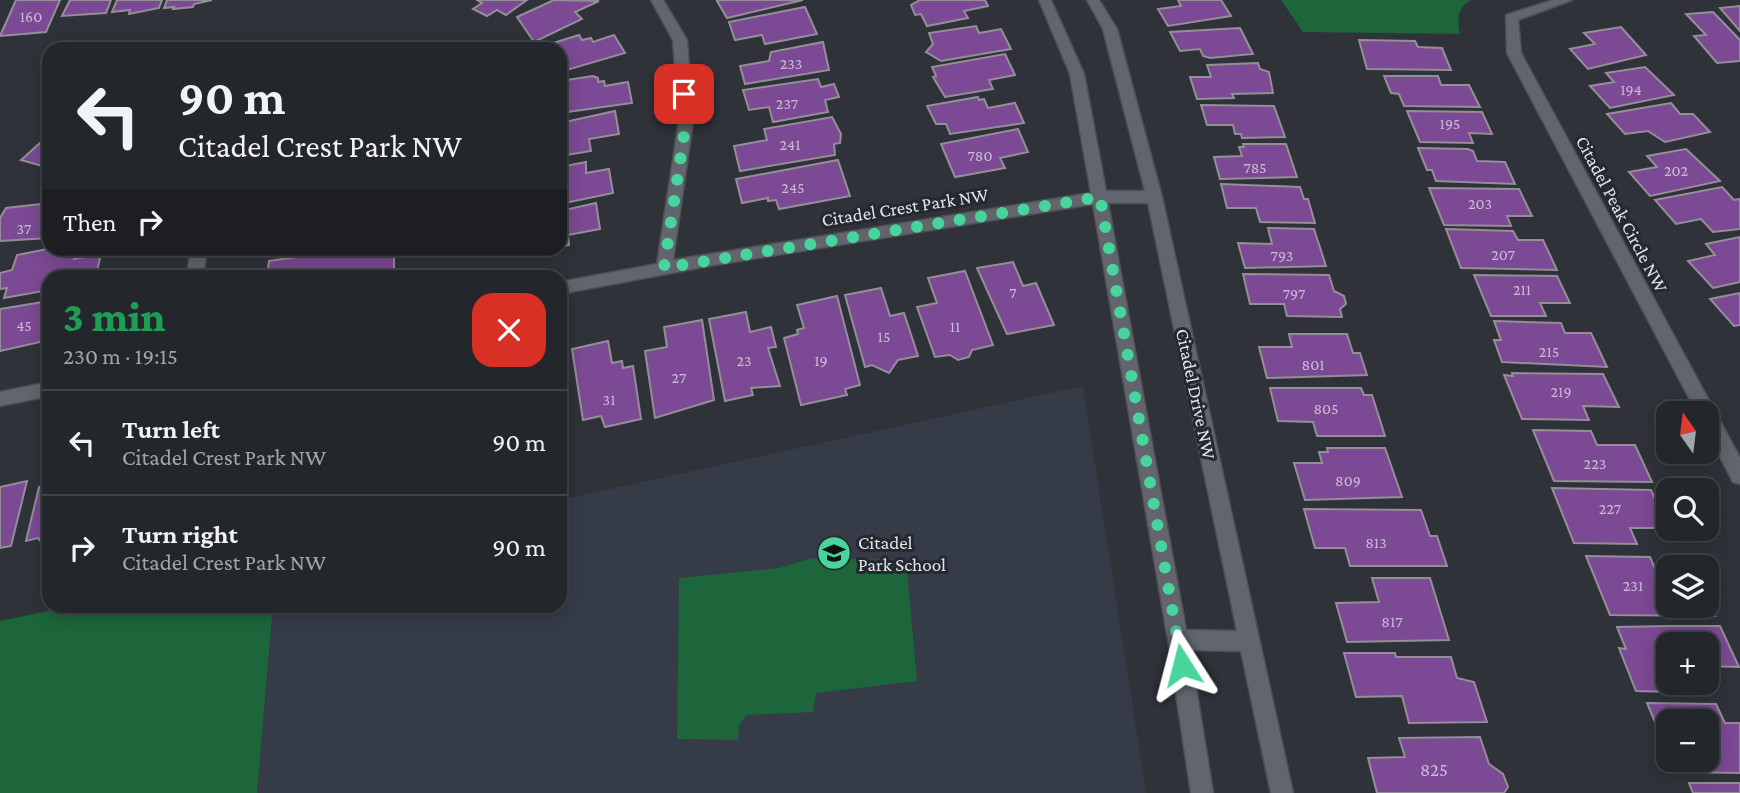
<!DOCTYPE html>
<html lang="en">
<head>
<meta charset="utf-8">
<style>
	:root { --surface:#23262b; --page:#2f3237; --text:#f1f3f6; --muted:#a3a5a9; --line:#404347 }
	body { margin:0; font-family:"Crimson Pro",serif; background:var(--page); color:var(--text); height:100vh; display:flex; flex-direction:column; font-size:26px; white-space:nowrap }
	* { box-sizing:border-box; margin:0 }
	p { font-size:23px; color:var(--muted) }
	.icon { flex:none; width:38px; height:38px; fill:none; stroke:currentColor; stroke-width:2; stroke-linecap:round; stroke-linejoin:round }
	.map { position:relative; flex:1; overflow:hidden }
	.sheet { position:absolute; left:42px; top:270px; width:525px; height:343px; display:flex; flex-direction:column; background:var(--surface); border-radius:21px; box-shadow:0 4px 18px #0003,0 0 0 2px var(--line) }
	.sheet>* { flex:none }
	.guide { position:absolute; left:42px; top:42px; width:525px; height:214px; border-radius:21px; box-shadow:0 4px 18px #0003,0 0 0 2px var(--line); background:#23262b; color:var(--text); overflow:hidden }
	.needle { width:46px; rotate:346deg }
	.fabs { position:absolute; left:1656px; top:401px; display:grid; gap:14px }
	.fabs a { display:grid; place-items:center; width:63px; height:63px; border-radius:14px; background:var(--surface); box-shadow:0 4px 18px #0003,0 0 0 2px var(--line); font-size:35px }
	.pin { position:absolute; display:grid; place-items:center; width:60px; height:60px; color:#fff; margin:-30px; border-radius:14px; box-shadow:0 4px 10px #0006 }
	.me { position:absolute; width:77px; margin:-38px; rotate:351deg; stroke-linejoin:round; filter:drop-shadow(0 0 5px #0008) }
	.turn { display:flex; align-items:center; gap:24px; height:147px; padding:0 21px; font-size:32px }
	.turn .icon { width:91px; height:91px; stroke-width:2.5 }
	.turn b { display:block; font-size:49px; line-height:60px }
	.then { display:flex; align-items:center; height:66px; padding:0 21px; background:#0003; gap:14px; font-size:26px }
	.round { display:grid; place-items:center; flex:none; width:74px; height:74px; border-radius:21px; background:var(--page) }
	.head { display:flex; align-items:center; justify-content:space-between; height:119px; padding:0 21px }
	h1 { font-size:42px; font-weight:800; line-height:52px; color:#1e9e55 }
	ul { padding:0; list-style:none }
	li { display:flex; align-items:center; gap:21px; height:105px; padding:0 21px; border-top:2px solid var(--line) }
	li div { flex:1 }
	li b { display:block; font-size:26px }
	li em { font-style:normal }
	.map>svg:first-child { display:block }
	.built { fill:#363b48 }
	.green { fill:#1d653a }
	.building { fill:#7c4994; stroke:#948f97; stroke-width:2 }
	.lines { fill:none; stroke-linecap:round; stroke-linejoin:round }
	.minor-casing { stroke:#4c4f54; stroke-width:3 }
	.minor { fill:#62656d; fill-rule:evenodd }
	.route { stroke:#48d49d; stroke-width:12; stroke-dasharray:0 21.6 }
	.labels { text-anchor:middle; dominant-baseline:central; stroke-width:6; stroke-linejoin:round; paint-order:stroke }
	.number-label { font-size:16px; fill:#c8bdd4 }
	.street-label { font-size:19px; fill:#e2e4e9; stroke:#25282f }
	.poi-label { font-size:19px; fill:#e2e4e9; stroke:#25282f; text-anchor:start }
	.near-number-label { font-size:19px; fill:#c8bdd4 }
</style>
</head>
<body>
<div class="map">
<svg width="1740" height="793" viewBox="0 0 1740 793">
	<rect width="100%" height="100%" fill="#2f3239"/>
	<polygon class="built" points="1083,386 1146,793 257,793 273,606 560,606 560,500"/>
	<g class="green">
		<path d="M 1281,0 L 1471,0 C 1457,7 1457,21 1460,34 L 1303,32 Z"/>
		<polygon points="812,558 906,560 917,681 816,693 813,712 747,715 739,725 738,740 677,739 679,578 779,568"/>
		<polygon points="72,606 273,606 257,793 0,793 0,621"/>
	</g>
	<g class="building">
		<polygon points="16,0 60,0 46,32 0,36"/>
		<polygon points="70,0 111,0 106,13 62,16"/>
		<polygon points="117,0 162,0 159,8 129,14 130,10 112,12"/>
		<polygon points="167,0 212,0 194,4 193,7 173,9 174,7 164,8"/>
		<polygon points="477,0 527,0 506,15 497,10 487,16 473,9 482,3"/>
		<polygon points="554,0 599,1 575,12 582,19 534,42 517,17"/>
		<polygon points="803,0 727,18 717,1 719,0"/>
		<polygon points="985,0 988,6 964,11 968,18 927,26 921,14 915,15 911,5 920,0"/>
		<polygon points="1178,0 1221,0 1231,16 1168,26 1158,9 1181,6"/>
		<polygon points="1740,6 1740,31 1720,8"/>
		<polygon points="805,7 817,34 765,44 762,35 735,40 729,22"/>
		<polygon points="1713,12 1740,40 1740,61 1717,63 1694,36 1706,35 1686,14"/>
		<polygon points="976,26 979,33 1001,29 1011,49 941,61 926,52 933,44 929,33"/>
		<polygon points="1621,27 1646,55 1588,69 1570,49 1595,44 1584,33"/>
		<polygon points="1240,28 1253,54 1210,58 1203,56 1200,49 1180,51 1170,32"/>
		<polygon points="579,35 582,40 591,38 593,42 614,35 625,53 560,72 560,49 534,49"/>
		<polygon points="1359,40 1415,41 1418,47 1442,48 1451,70 1367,69"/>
		<polygon points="823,42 829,70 745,84 740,66 769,61 771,52"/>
		<polygon points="1005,54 1015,75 989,80 993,89 945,97 933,77 936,76 932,67"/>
		<polygon points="1258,63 1260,69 1269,72 1273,93 1232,94 1234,98 1197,99 1190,77 1211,77 1207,65"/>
		<polygon points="1645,67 1674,95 1610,108 1590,86 1614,82 1606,73"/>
		<polygon points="593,76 598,78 598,82 604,81 605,86 628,82 632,103 560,113 560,81"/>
		<polygon points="1384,76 1438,76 1441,85 1469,85 1480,107 1404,106 1399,94 1391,93"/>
		<polygon points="818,79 821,87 834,84 839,97 825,100 828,112 773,122 769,107 749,110 743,90"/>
		<polygon points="978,97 979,100 984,99 988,108 1015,103 1024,123 950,134 946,124 936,124 927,106"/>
		<polygon points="1671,103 1680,114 1693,114 1710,132 1665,142 1648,131 1625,134 1607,114"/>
		<polygon points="1201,105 1274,106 1285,137 1242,138 1241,134 1235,134 1233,125 1207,125"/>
		<polygon points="615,111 619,134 589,139 591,151 560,156 560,123"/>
		<polygon points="1407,111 1482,112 1492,134 1469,133 1473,143 1420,142"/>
		<polygon points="832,117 841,134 840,143 834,144 835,155 740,171 734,146 767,140 764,129"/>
		<polygon points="1018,129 1028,152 1000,158 1005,168 955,177 941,144"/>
		<polygon points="49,131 49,168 21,160 41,142"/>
		<polygon points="1243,144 1286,144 1297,177 1220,179 1214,157 1242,156 1239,147 1244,147"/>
		<polygon points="1418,148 1468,149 1473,151 1477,161 1505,162 1515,184 1436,181 1432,170 1427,170"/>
		<polygon points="1686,149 1720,181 1650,196 1629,172 1657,167 1647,156"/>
		<polygon points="838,160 850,196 779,209 776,200 768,201 768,198 742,203 736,179"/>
		<polygon points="586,162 586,173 609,169 613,193 560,204 560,167"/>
		<polygon points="1221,184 1300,187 1304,199 1308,199 1315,223 1260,222 1256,208 1227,208"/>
		<polygon points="1722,187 1734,200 1740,199 1740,229 1713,232 1701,219 1676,224 1655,200"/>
		<polygon points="1429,188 1519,189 1532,216 1507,216 1511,226 1444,225"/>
		<polygon points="49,203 49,238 0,241 0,218 6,208"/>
		<polygon points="596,203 600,229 568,235 569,245 560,246 560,211"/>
		<polygon points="1268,228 1314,229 1326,266 1245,268 1238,243 1272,244"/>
		<polygon points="1446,229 1513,231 1518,240 1543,240 1557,270 1461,268"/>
		<polygon points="1740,237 1740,282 1713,288 1688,261 1715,255 1706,244"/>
		<polygon points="52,248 76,248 74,259 101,254 96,276 49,276 49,290 4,298 7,288 0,289 0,273 12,270 17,255"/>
		<polygon points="358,248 394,248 394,276 267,276 269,261"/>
		<polygon points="509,248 548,248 509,256"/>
		<polygon points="1013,262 1023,286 1036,283 1054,325 1007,334 977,268"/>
		<polygon points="965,271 993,345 972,350 969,357 958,360 950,355 935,357 917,307 937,303 928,278"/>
		<polygon points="1243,274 1329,275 1334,291 1344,296 1346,304 1340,309 1342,317 1287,316 1284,304 1250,304"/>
		<polygon points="1474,275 1557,276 1570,303 1540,303 1546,316 1491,316"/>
		<polygon points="881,288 890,316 904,313 918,356 898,360 889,373 872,365 865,367 845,295"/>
		<polygon points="1740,293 1740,325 1734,326 1710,299"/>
		<polygon points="837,296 860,385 845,389 847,395 801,405 784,338 798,334 797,330 804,328 797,305"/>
		<polygon points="49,301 49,340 0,351 0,309"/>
		<polygon points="746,312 750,332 771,327 776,347 768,348 780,386 751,388 753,395 725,401 709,319"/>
		<polygon points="702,320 714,400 655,418 645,351 667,347 664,327"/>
		<polygon points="1494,321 1561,323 1565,333 1591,333 1607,367 1502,362 1494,340 1501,340"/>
		<polygon points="1289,334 1347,334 1353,353 1360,353 1367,375 1267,378 1259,347 1292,347"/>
		<polygon points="608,341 612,363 622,361 623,368 633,366 641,419 605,427 601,416 583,420 572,349"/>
		<polygon points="563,349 567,432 560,433 560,350"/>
		<polygon points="1512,373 1603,374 1619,407 1583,406 1589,420 1522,419 1504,375 1513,376"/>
		<polygon points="1270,388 1361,388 1364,395 1372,395 1385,436 1317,436 1313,422 1278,421"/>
		<polygon points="1533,430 1591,431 1597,445 1635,445 1652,482 1554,481"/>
		<polygon points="1327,448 1385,448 1402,497 1305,500 1294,463 1322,463 1319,452 1328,452"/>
		<polygon points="27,481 11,546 0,548 0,487"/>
		<polygon points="49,485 49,544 44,545 38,538 26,541 39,487"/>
		<polygon points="1552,488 1651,490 1668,528 1630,528 1637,544 1574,543"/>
		<polygon points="1304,509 1421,510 1430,536 1437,536 1447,566 1350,566 1345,548 1315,548"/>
		<polygon points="1586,556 1650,557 1657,573 1668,573 1668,606 1706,606 1706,596 1715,616 1610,615"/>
		<polygon points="1372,578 1430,578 1449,640 1347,642 1336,603 1379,602"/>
		<polygon points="1670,626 1720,626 1739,667 1706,666 1706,644 1668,644 1668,682 1701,682 1705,693 1636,691 1619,648 1626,649 1617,627"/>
		<polygon points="1344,653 1395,653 1396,657 1451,657 1457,678 1474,682 1487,722 1409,723 1402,696 1356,697"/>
		<polygon points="1647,703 1716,704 1725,723 1740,723 1740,773 1675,772 1670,760 1706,760 1706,721 1668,721 1668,753"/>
		<polygon points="1480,737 1489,764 1503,774 1508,787 1504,793 1377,793 1368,758 1405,757 1399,738"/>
		<polygon points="1689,783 1740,783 1740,793 1693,793"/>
	</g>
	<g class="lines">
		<g class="minor-casing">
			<g id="minor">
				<path d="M 651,0 L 663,0 L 687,40 L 693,121 L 673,260 L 1091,193 L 1070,74 L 1039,0 L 1051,0 L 1084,74 L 1106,191 L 1145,191 L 1103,29 L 1087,0 L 1099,0 L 1117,29 L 1162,197 L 1293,793 L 1271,793 L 1241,651 L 1190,650 L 1213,793 L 1191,793 L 1168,640 L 1093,204 L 714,265 L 560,294 L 560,282 L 657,264 L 679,121 L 673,40 ZM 1108,203 L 1148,203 L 1237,631 L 1186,630 Z"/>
				<polygon points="1553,0 1572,0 1518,20 1521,53 1740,458 1740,484 1733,482 1706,430 1706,413 1697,413 1507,53 1506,15"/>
				<polygon points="191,248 207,248 203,276 187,276"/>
				<polygon points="49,382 49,396 0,406 0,392"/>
			</g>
		</g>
		<use href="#minor" class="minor"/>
	</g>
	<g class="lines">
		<polyline class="route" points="684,94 686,121 664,268 1100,197 1182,665"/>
	</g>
	<defs>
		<g id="school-disc" transform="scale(1.75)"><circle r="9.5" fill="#48d49d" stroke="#25282f"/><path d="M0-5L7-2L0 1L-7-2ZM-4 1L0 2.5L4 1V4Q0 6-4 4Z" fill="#111"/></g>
	</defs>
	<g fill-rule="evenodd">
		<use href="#school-disc" x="834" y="553"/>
	</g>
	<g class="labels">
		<g class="number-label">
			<text x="31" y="16">160</text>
			<text x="791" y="63">233</text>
			<text x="1631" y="89">194</text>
			<text x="787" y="103">237</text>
			<text x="1450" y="123">195</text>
			<text x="790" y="144">241</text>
			<text x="980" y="155">780</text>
			<text x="1255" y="167">785</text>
			<text x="1676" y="170">202</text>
			<text x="793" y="187">245</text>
			<text x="1480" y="203">203</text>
			<text x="24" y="228">37</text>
			<text x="1503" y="254">207</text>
			<text x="1282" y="255">793</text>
			<text x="1522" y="289">211</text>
			<text x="1013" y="292">7</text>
			<text x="1294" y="293">797</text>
			<text x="24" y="325">45</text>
			<text x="955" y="326">11</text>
			<text x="884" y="336">15</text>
			<text x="1549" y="351">215</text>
			<text x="744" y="360">23</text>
			<text x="821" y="360">19</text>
			<text x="1313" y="364">801</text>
			<text x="679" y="377">27</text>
			<text x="1561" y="391">219</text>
			<text x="609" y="399">31</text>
			<text x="1326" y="408">805</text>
			<text x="1595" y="463">223</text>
			<text x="1348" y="480">809</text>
			<text x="1610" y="508">227</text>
			<text x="1376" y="542">813</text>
			<text x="1633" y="585">231</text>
			<text x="1392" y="621">817</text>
		</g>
		<g class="street-label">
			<text transform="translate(905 207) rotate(-9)">Citadel Crest Park NW</text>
			<text transform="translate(1622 214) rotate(62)">Citadel Peak Circle NW</text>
			<text transform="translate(1196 394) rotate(78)">Citadel Drive NW</text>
		</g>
		<g class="poi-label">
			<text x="858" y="542">Citadel<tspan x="858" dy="22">Park School</tspan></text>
		</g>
		<g class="near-number-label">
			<text x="1434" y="769">825</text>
		</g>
	</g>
</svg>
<div class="fabs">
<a><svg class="needle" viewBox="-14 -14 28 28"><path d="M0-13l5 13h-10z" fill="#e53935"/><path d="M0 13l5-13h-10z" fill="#a3a5a9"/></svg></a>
<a><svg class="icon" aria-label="search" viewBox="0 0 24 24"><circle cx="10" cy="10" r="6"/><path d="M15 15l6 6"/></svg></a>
<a><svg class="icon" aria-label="layers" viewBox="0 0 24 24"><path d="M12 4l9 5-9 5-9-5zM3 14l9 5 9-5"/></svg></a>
<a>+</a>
<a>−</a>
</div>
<div class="pin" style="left:684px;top:94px;background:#d93025"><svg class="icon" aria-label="arrive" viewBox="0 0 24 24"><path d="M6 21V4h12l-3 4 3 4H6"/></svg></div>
<svg class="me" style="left:1182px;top:665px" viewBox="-20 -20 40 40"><path d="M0-17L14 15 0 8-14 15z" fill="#48d49d" stroke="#fff" stroke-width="4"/></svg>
<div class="guide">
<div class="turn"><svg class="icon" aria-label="left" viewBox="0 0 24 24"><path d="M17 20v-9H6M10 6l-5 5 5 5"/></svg><div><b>90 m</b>Citadel Crest Park NW</div></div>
<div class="then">Then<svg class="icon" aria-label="right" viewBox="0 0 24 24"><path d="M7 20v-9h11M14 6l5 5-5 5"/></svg></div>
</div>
<section class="sheet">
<div class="head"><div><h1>3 min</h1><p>230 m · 19:15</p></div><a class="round" style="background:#d93025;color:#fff"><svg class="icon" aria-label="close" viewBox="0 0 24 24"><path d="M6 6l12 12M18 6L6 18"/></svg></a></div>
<ul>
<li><svg class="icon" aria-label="left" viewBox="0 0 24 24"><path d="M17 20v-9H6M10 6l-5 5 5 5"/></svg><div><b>Turn left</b><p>Citadel Crest Park NW</p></div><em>90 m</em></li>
<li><svg class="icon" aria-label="right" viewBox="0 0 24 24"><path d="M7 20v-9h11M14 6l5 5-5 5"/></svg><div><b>Turn right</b><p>Citadel Crest Park NW</p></div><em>90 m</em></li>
</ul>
</section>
</div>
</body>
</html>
